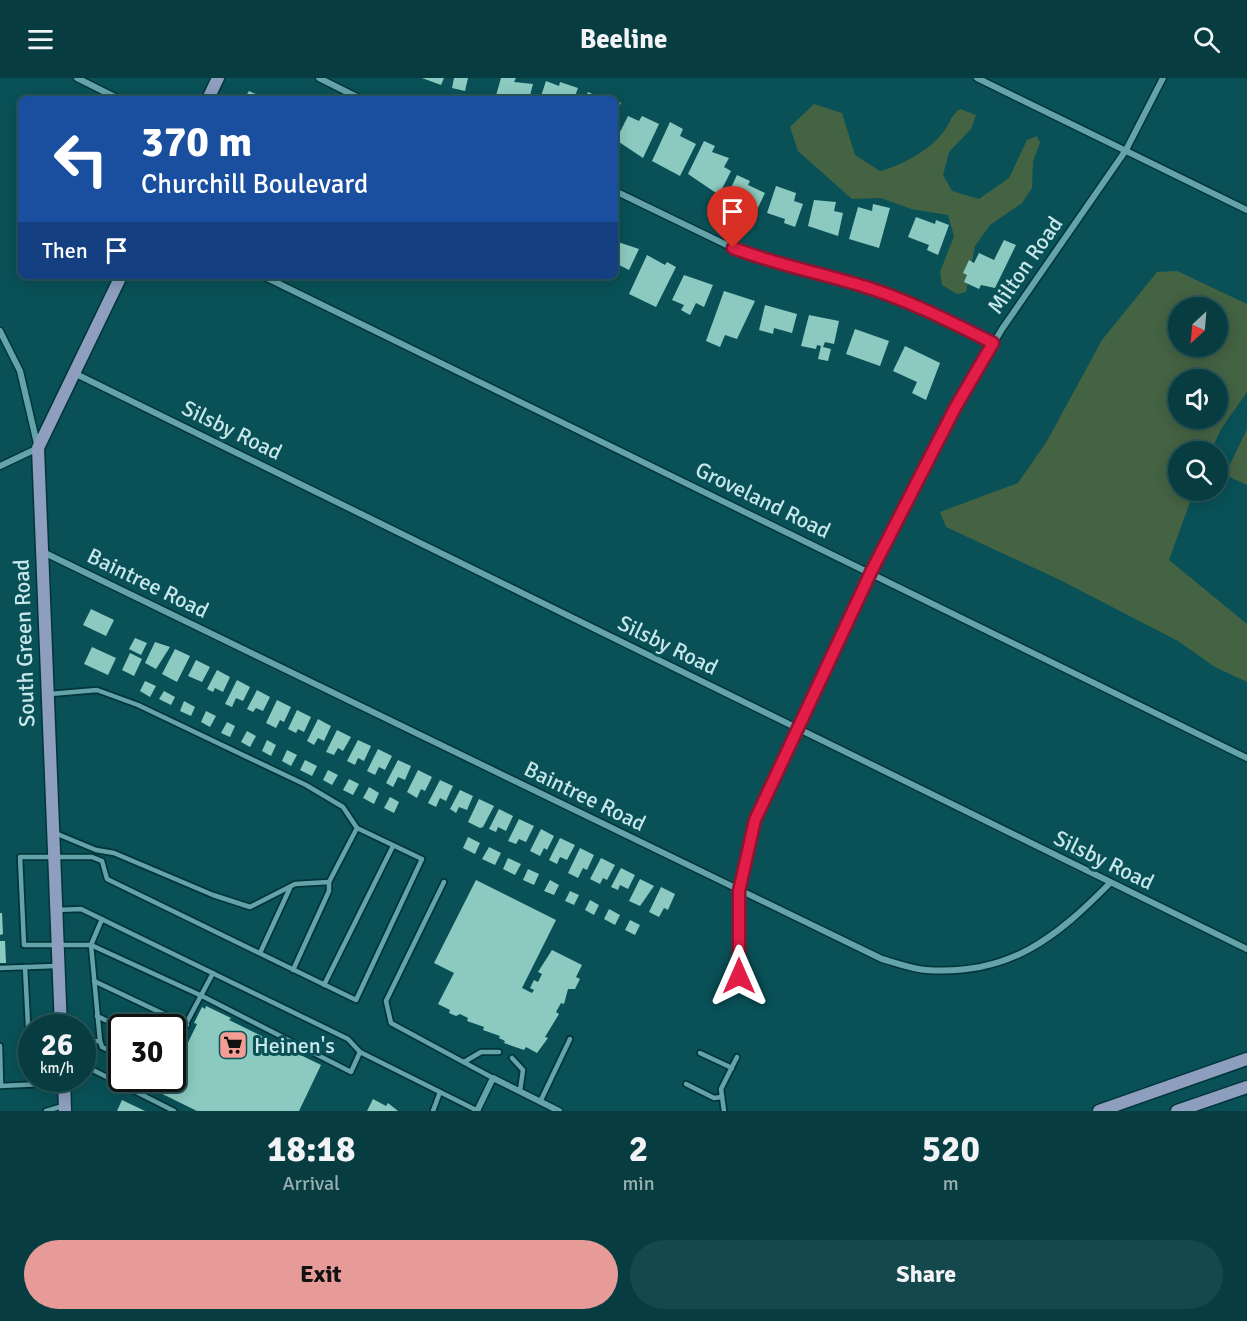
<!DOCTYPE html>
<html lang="en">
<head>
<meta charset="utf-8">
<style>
	:root { --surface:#073d41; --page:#15484c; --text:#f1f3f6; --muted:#98aeb1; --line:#28565a; --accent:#e69b98 }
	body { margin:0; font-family:Signika,sans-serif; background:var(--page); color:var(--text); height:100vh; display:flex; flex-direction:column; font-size:22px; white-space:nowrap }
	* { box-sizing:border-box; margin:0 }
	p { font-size:20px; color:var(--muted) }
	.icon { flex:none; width:33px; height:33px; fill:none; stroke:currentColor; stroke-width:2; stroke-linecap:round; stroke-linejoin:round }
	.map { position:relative; height:1033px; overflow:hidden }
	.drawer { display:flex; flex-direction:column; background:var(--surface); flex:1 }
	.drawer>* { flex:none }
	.hud { position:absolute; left:18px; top:18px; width:600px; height:183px; border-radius:9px; box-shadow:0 3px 15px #0003,0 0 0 2px var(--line); background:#1a4fa0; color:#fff; overflow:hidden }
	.needle { width:39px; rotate:206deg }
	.buttons { position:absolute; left:1168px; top:219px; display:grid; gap:12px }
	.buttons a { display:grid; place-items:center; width:60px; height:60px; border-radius:50%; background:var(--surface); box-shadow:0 3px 15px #0003,0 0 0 2px var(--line); font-size:30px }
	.speed { position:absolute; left:18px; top:936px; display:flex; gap:12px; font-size:30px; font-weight:700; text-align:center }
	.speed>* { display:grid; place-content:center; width:78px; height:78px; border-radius:50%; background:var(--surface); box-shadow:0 3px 15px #0003,0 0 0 2px var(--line); line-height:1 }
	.speed small { font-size:15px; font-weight:400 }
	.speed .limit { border:3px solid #111; border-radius:9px; background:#fff; color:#111 }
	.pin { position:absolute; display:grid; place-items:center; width:51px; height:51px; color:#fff; margin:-62px -26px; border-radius:50% 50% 50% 0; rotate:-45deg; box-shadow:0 0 6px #0007 }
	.pin .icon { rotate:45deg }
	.me { position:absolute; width:66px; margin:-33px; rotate:0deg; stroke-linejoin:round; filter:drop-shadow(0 0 4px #0008) }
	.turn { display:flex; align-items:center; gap:21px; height:126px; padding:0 24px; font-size:27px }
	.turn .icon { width:78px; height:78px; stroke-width:2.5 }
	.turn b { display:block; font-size:42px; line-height:51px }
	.then { display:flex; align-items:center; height:57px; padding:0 24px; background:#0003; gap:12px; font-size:22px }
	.eta { display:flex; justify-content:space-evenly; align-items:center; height:102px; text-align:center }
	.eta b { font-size:36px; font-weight:800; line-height:42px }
	.button { display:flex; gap:12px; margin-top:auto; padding:12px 24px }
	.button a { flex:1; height:69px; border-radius:36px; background:var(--accent); color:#111; font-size:24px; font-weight:800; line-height:69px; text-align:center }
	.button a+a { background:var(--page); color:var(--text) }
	header { display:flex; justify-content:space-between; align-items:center; height:78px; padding:0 24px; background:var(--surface); font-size:27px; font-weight:800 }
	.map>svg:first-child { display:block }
	.green { fill:#446343; fill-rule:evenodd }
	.building { fill:#8ccac1 }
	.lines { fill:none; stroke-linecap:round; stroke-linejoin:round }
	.lane-casing { stroke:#003539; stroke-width:8 }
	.street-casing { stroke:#003539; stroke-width:9 }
	.secondary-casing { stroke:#003539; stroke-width:15 }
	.lane { stroke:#65a3aa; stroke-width:4.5 }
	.street { stroke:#65a3aa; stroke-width:6 }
	.secondary { stroke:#8d9ebf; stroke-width:12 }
	.route-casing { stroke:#92132f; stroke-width:15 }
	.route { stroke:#e11d48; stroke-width:10 }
	.labels { text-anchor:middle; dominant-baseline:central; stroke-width:6; stroke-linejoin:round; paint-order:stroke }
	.street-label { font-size:22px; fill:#c8e7ea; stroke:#095157 }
	.poi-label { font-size:22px; fill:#c8e7ea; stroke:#095157; text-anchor:start }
</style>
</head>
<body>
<header><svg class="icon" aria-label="menu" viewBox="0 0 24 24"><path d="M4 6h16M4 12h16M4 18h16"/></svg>Beeline<svg class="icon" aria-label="search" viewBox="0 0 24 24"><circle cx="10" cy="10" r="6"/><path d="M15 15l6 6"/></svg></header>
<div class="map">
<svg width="1247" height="1033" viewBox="0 0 1247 1033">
	<rect width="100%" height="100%" fill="#095157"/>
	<g class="green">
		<path d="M 814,26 L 842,35 L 855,77 L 880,93 C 900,88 932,71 944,53 C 951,44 950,38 960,31 L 976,37 L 971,51 L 949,74 L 943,97 L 952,113 L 979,121 L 1009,100 L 1027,62 L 1037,58 L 1040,65 L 1033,83 L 1032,110 L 1022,125 L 990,147 L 975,168 L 966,214 L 957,216 L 942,207 L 940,194 L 954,158 L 948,137 L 911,131 L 881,120 L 852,121 L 798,73 L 790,49 Z"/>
		<path d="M 1177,193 L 1247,226 L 1247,314 L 1221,351 L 1211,373 L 1179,374 L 1179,412 L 1194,413 L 1169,482 L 1247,546 L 1247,604 L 1215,589 L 1178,563 L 1060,502 L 946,449 L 940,434 L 1018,405 L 1047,363 L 1102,262 L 1157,194 ZM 1179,230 L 1218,230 L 1218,268 L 1179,268 ZM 1179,302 L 1218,302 L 1218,340 L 1179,340 Z"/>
		<polygon points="1247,351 1247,407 1225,397"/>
	</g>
	<g class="building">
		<polygon points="422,0 444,0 441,7"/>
		<polygon points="454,0 468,0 465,13 452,10"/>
		<polygon points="501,0 516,0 514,4 533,6 529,21 495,21"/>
		<polygon points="546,3 559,8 560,4 578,10 574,21 540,21"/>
		<polygon points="249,13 260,18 264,21 244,21"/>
		<polygon points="588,14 603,21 585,21"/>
		<polygon points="615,22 621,25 615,38"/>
		<polygon points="628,38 639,43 642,38 659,46 643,80 616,62"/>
		<polygon points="670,44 683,51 680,58 696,66 680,98 652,83"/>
		<polygon points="704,63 715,68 712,74 729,80 724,89 731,93 719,117 688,96"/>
		<polygon points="737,97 750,103 748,107 765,115 756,134 726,120"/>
		<polygon points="776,108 796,115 794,123 803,126 795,149 784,145 785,141 767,135"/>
		<polygon points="814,122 836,124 834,133 843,135 838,158 808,148"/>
		<polygon points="873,126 890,130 879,170 849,161 858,129 872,133"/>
		<polygon points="916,139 935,146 936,142 949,147 938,177 927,172 929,167 908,159"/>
		<polygon points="1004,162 1016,167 995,210 981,207 979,211 964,204 967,197 963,195 969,182 974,185 979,175 994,182"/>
		<polygon points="615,163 639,171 629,192 619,187 615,196"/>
		<polygon points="647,177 665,187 667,184 676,189 656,229 629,216"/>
		<polygon points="684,197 713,207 704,229 696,225 690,237 681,232 684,227 672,222"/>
		<polygon points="724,213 755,223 737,261 725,257 720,269 706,263"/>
		<polygon points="765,227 797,236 792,255 774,250 773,256 759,252"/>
		<polygon points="809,237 839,243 834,266 825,264 823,269 831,271 828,283 818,281 821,268 817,267 816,271 801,268"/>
		<polygon points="855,251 889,263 880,288 846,276"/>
		<polygon points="905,268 940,285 926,322 912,315 917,304 893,293"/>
		<polygon points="91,531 114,542 106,558 83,547"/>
		<polygon points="135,560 147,565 141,577 129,571"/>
		<polygon points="155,564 170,569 156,591 145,585"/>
		<polygon points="92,569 116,580 108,597 84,586"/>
		<polygon points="175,571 190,578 177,604 162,596"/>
		<polygon points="130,575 142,581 134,598 122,592"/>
		<polygon points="196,582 210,589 202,604 188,598"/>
		<polygon points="217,592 230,599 223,614 215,610 213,614 207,611"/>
		<polygon points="237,602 250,609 243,623 236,620 232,629 225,626"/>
		<polygon points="145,603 156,608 150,619 140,613"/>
		<polygon points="257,612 270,619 263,633 256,630 253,634 247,631"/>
		<polygon points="164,613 175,619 171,627 159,621"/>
		<polygon points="277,622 291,629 284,644 280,642 276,650 266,645"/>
		<polygon points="184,623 195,629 191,638 180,633"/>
		<polygon points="297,632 311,639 304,654 298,651 296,655 288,651"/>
		<polygon points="206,633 216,638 210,649 201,644"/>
		<polygon points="318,641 331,648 324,663 318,660 314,667 307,663"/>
		<polygon points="227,644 235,648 230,659 221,655"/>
		<polygon points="337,652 351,659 343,673 338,670 334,677 326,674"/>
		<polygon points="247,653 256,658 250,669 241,664"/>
		<polygon points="267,662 276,667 271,678 262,673"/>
		<polygon points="358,662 371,668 364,683 358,680 355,687 347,683"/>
		<polygon points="378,671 392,678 385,692 379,689 375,697 367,693"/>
		<polygon points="287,672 297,677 291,688 282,683"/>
		<polygon points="305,682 317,688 312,698 300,692"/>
		<polygon points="398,682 411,688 405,702 398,699 393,709 386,705"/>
		<polygon points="328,692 338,697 332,707 323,702"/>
		<polygon points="418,692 432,699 425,713 421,711 417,720 407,714"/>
		<polygon points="349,701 359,706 353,717 343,712"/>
		<polygon points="440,702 453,708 446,723 440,720 436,729 428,725"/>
		<polygon points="369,709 379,715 374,726 363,720"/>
		<polygon points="460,712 473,718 467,732 459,729 456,735 450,731"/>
		<polygon points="390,719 399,724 394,735 384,730"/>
		<polygon points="479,721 494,728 483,749 480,750 468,744"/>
		<polygon points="499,731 513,738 506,753 498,749 496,754 489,751"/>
		<polygon points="519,741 534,748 526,764 519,761 516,766 508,763"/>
		<polygon points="541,751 554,758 547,772 544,770 540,778 530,773"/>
		<polygon points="468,759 480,765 475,776 463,770"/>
		<polygon points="560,760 575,767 567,782 560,779 557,786 549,782"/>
		<polygon points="489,769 501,775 495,787 482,781"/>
		<polygon points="580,770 594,777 587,792 583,790 578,800 568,795"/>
		<polygon points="508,780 521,786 515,797 503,791"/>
		<polygon points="601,780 615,787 607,802 603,800 600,806 590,801"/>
		<polygon points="621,790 635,797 628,811 620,807 618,812 611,809"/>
		<polygon points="528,791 539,796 534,807 523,802"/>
		<polygon points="640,801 654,808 640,828 629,823"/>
		<polygon points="476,802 556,842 522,910 532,915 534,912 530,910 534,902 538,904 542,896 538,894 552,872 582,887 576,899 580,901 575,911 568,911 564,926 561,925 556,934 559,936 545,959 548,960 537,975 526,969 524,972 504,965 505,963 499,960 500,958 483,952 484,949 467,943 468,940 460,936 456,938 449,935 450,932 438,926 454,895 434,885"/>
		<polygon points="550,802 559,807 554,817 544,813"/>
		<polygon points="661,809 675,816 668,832 664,830 659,839 649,834"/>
		<polygon points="570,813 579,817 574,827 565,823"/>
		<polygon points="590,822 599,827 594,837 585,832"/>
		<polygon points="609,831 620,837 615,847 604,841"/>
		<polygon points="0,835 2,835 3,856 0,857"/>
		<polygon points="630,842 640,847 635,857 625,852"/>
		<polygon points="0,863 5,863 6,885 0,885"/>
		<polygon points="206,928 231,940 229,942 321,987 299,1033 197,1033 142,1006 145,1000 172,1000 172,991 176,989 197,946 194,945 202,929 205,931"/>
		<polygon points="373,1021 386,1028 388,1025 398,1033 367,1033"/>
		<polygon points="122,1022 145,1033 117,1033"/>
	</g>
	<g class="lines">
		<g class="lane-casing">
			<g id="lane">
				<polyline points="50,616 97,612 138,627 306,707 343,729 357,750"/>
				<polyline points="55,755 96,772 114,775 213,817 250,829 295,806 329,804"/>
				<polyline points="444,804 386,923 391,945 493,1000"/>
				<polyline points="56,832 81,831 348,961 360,974 478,1033"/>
				<polyline points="102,841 91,867 100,963 102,969 122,978"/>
				<polyline points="260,875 290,810"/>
				<polyline points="25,889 31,1006"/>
				<polyline points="0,890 56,888"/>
				<polyline points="293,892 329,813 329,804 357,750 422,781 356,922 107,801 102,783 92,779 20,779 24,867 91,867 202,918 351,994 360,974"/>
				<polyline points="94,903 187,947"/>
				<polyline points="324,907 393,768"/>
				<polyline points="97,938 122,950"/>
				<polyline points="82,964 100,963"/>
				<polyline points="0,968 1,1007"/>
				<polyline points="172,972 213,895"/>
				<polyline points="700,975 732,990"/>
				<polyline points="512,980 523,992 520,1013"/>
				<polyline points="464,984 481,974 499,974"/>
				<polyline points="82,990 89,990 174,1033"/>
				<polyline points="686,1006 714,1020 722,1019"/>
				<polyline points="0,1008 63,1005"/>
				<polyline points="540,1024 570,961"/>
				<polyline points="46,1033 63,1028"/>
				<polyline points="433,1033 440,1014"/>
				<polyline points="724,1033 721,1011 737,979"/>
			</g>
		</g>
		<g class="street-casing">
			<g id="street">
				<polyline points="77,0 119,21"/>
				<polyline points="319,0 361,21"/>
				<polyline points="977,0 1247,132"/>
				<polyline points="615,113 733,170 776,186 863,208 905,223 993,265"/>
				<polyline points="263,198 1247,680"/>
				<polyline points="0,253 20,293 38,370 0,388"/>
				<polyline points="74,295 1247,871"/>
				<path d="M 43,474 L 882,881 C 896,885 912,891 926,892 C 1009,898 1056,860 1110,805"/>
				<polyline points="739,898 739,813 755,742 796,650 871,494 955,331 1002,251 1126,72 1163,0"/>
				<polyline points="477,1033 493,1000 559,1033"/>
			</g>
		</g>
		<g class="secondary-casing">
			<g id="secondary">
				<polyline points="208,21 218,0"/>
				<polyline points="61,950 38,370 121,198"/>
				<polyline points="64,1000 65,1033"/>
				<polyline points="1099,1033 1247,981"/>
				<polyline points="1177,1033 1247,1009"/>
			</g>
		</g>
		<use href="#lane" class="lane"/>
		<use href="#street" class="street"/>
		<use href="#secondary" class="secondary"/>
	</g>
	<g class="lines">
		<g class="route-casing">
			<path id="route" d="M 733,170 C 777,187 821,195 866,209 C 910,223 951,244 993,265 L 955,330 L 871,494 L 755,742 L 739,813 L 739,898"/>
		</g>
		<use href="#route" class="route"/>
	</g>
	<defs>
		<g id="supermarket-square" transform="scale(1.5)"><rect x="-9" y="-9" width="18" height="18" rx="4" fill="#f59c95" stroke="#095157"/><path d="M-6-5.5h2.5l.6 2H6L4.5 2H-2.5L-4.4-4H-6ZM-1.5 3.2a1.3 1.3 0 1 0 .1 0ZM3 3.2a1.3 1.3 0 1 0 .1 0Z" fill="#111"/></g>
	</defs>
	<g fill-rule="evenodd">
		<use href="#supermarket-square" x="233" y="967"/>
	</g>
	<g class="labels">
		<g class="street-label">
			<text transform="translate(1025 187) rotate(-55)">Milton Road</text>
			<text transform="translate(232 352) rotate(26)">Silsby Road</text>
			<text transform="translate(763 422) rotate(26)">Groveland Road</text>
			<text transform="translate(148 505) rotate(26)">Baintree Road</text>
			<text transform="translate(24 565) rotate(-92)">South Green Road</text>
			<text transform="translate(668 567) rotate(26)">Silsby Road</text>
			<text transform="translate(585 718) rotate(26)">Baintree Road</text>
			<text transform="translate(1104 782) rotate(26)">Silsby Road</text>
		</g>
		<g class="poi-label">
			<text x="254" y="967">Heinen's</text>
		</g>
	</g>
</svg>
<div class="buttons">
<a><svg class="needle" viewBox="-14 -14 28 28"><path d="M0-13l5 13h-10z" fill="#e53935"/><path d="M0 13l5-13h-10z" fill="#98aeb1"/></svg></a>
<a><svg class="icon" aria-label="sound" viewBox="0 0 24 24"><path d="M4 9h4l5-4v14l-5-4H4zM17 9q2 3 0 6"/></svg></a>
<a><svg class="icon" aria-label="search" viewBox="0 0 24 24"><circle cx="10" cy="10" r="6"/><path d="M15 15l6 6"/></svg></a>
</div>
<div class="speed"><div>26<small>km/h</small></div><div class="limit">30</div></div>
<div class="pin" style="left:733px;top:170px;background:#d93025"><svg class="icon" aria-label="arrive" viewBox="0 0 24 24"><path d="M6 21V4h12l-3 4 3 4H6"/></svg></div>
<svg class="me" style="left:739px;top:898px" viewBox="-20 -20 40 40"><path d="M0-17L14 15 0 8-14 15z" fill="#e11d48" stroke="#fff" stroke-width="4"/></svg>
<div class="hud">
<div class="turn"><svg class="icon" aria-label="left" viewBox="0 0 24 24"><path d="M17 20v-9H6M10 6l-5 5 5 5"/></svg><div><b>370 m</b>Churchill Boulevard</div></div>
<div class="then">Then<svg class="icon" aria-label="arrive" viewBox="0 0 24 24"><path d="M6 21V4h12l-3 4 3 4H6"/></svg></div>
</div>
</div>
<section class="drawer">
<div class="eta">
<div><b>18:18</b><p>Arrival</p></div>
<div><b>2</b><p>min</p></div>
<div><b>520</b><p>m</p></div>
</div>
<div class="button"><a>Exit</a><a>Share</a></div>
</section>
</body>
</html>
